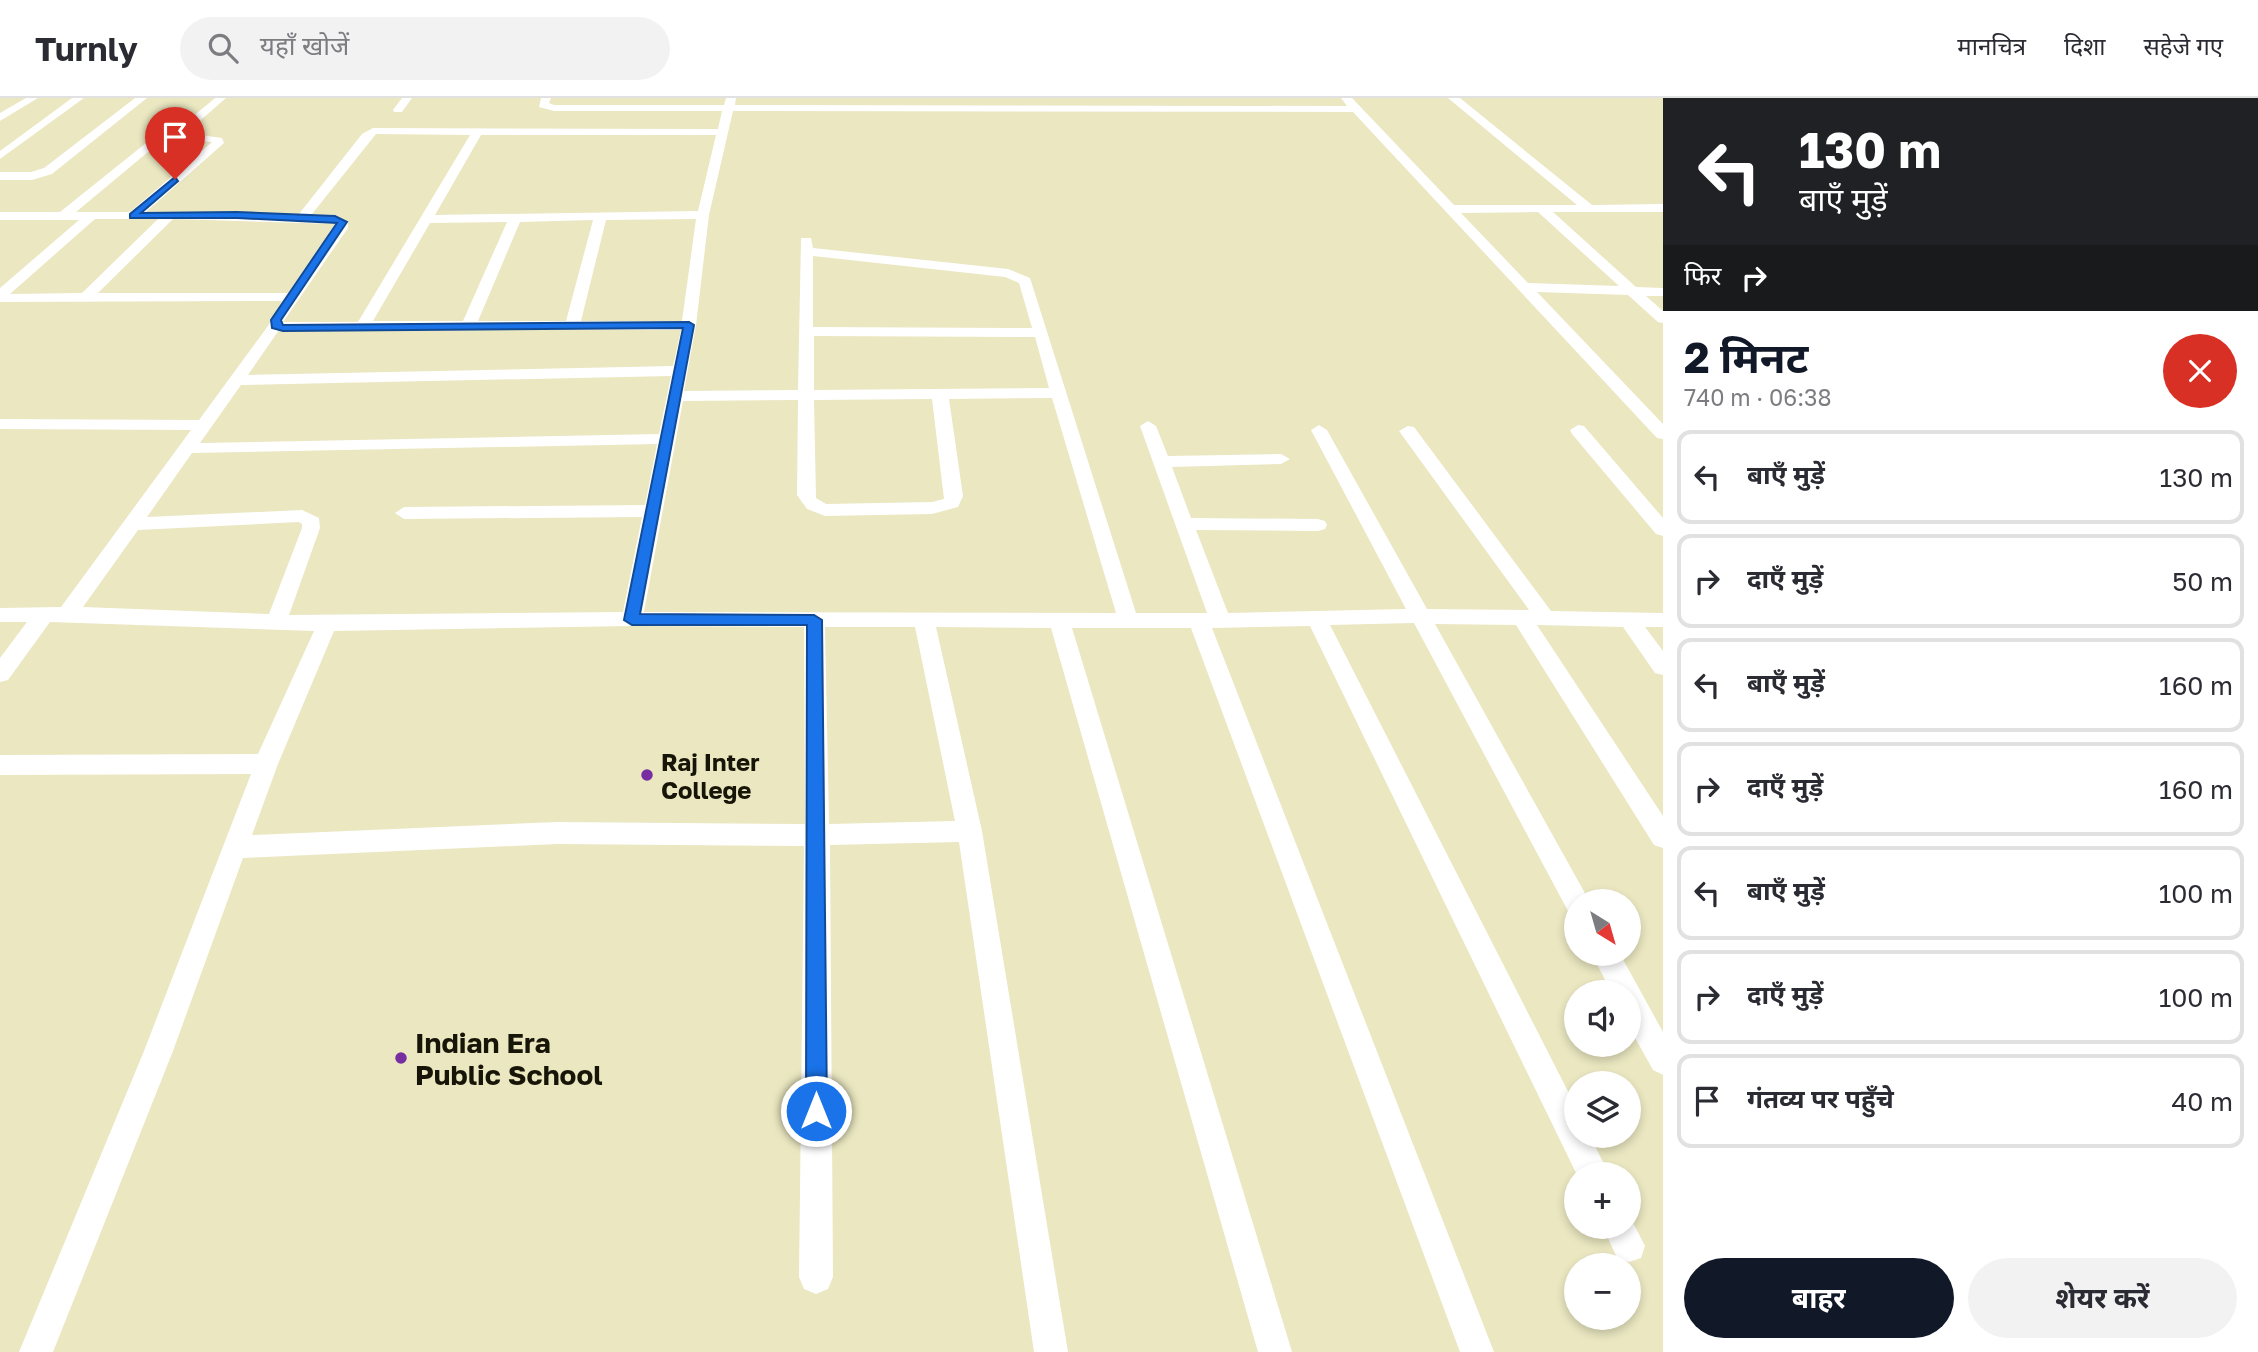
<!DOCTYPE html>
<html lang="hi">
<head>
<meta charset="utf-8">
<style>
	:root { --surface:#fff; --page:#f2f2f3; --text:#2b2b33; --muted:#7c7c81; --line:#e1e1e2; --accent:#111827 }
	body { margin:0; font-family:"Golos Text","Noto Sans Devanagari",sans-serif; background:var(--page); color:var(--text); height:100vh; display:flex; flex-direction:column; font-size:26px; white-space:nowrap }
	* { box-sizing:border-box; margin:0 }
	p { font-size:23px; color:var(--muted) }
	.icon { flex:none; width:38px; height:38px; fill:none; stroke:currentColor; stroke-width:2; stroke-linecap:round; stroke-linejoin:round }
	.map { position:relative; flex:1; overflow:hidden }
	.panel { display:flex; flex-direction:column; background:var(--surface); width:595px }
	.panel>* { flex:none }
	.guide { background:#202124; color:#fff; overflow:hidden }
	.needle { width:46px; rotate:143deg }
	.buttons { position:absolute; left:1564px; top:791px; display:grid; gap:14px }
	.buttons a { display:grid; place-items:center; width:77px; height:77px; border-radius:50%; background:var(--surface); box-shadow:0 4px 10px #0003; font-size:35px }
	.pin { position:absolute; display:grid; place-items:center; width:60px; height:60px; color:#fff; margin:-72px -30px; border-radius:50% 50% 50% 0; rotate:-45deg; box-shadow:0 0 7px #0007 }
	.pin .icon { rotate:45deg }
	.me { position:absolute; width:77px; margin:-38px; rotate:0deg; stroke-linejoin:round; filter:drop-shadow(0 0 5px #0008) }
	.turn { display:flex; align-items:center; gap:24px; height:147px; padding:0 21px; font-size:32px }
	.turn .icon { width:91px; height:91px; stroke-width:2.5 }
	.turn b { display:block; font-size:49px; line-height:60px }
	.then { display:flex; align-items:center; height:66px; padding:0 21px; background:#0003; gap:14px; font-size:26px }
	.round { display:grid; place-items:center; flex:none; width:74px; height:74px; border-radius:37px; background:var(--page) }
	.head { display:flex; align-items:center; justify-content:space-between; height:119px; padding:0 21px }
	h1 { font-size:42px; font-weight:700; line-height:52px; color:var(--accent) }
	.primary-button { display:flex; gap:14px; margin-top:auto; padding:14px 21px }
	.primary-button a { flex:1; height:80px; border-radius:42px; background:var(--accent); color:#fff; font-size:28px; font-weight:700; line-height:80px; text-align:center }
	.primary-button a+a { background:var(--page); color:var(--text) }
	ul { padding:0; list-style:none }
	li { display:flex; align-items:center; gap:21px; height:94px; margin:0 14px 10px; padding:0 7px; border:4px solid var(--line); border-radius:14px }
	li div { flex:1 }
	li b { display:block; font-size:26px }
	li em { font-style:normal }
	header { display:flex; align-items:center; gap:42px; box-sizing:border-box; height:98px; padding:0 35px; background:var(--surface); border-bottom:2px solid var(--line) }
	header strong { font-size:33px }
	nav { display:flex; gap:38px; margin-inline-start:auto; font-size:24px }
	.search { width:490px; height:63px; background:var(--page); display:flex; align-items:center; gap:18px; box-sizing:border-box; padding:0 24px; border-radius:38px; color:var(--muted); font-size:26px }
	main { display:flex; flex:1; min-height:0 }
	.map>svg:first-child { display:block }
	.lines { fill:none; stroke-linecap:round; stroke-linejoin:round }
	.minor { fill:#fff; fill-rule:evenodd }
	.route { fill:#1a73e8; stroke:#114b97; stroke-width:2 }
	.poi-dot { fill:#762ea1; stroke:#eae7c1; stroke-width:2.5 }
	.labels { text-anchor:middle; dominant-baseline:central; stroke-width:5; stroke-linejoin:round; paint-order:stroke }
	.poi-label { font-size:24px; font-weight:bold; fill:#161507; stroke:#eae7c1; text-anchor:start }
	.near-poi-label { font-size:28px; font-weight:bold; fill:#161507; stroke:#eae7c1; text-anchor:start }
</style>
</head>
<body>
<header>
<strong>Turnly</strong>
<div class="search"><svg class="icon" aria-label="search" viewBox="0 0 24 24"><circle cx="10" cy="10" r="6"/><path d="M15 15l6 6"/></svg>यहाँ खोजें</div>
<nav><a>मानचित्र</a><a>दिशा</a><a>सहेजे गए</a></nav>
</header>
<main>
<div class="map">
<svg width="1663" height="1254" viewBox="0 0 1663 1254">
	<rect width="100%" height="100%" fill="#eae7c1"/>
	<g class="lines">
		<g class="minor">
			<polygon points="26,0 38,0 0,23 0,15"/>
			<polygon points="72,0 84,0 0,61 0,53"/>
			<polygon points="135,0 147,0 52,76 32,82 0,82 0,74 31,74 44,70"/>
			<path d="M 215,0 L 226,0 L 186,35 L 222,40 L 224,45 L 146,114 L 299,116 L 362,36 L 373,30 L 718,31 L 722,13 L 554,13 L 539,9 L 541,0 L 551,0 L 549,5 L 554,7 L 724,7 L 726,0 L 736,0 L 735,7 L 1347,8 L 1341,0 L 1352,0 L 1454,107 L 1577,107 L 1448,0 L 1460,0 L 1592,107 L 1663,106 L 1663,114 L 1553,114 L 1636,189 L 1663,190 L 1663,198 L 1646,198 L 1663,213 L 1663,225 L 1658,224 L 1628,197 L 1537,194 L 1663,326 L 1663,341 L 1657,340 L 1353,14 L 733,13 L 709,117 L 696,227 L 684,293 L 798,292 L 801,140 L 811,140 L 813,150 L 1008,171 L 1030,180 L 1136,515 L 1207,515 L 1140,328 L 1148,323 L 1156,328 L 1168,358 L 1281,356 L 1290,361 L 1281,366 L 1172,369 L 1191,420 L 1318,421 L 1325,423 L 1327,427 L 1325,431 L 1318,433 L 1196,432 L 1228,515 L 1406,511 L 1311,332 L 1319,327 L 1327,332 L 1427,511 L 1529,512 L 1399,333 L 1408,328 L 1414,329 L 1551,513 L 1663,515 L 1663,529 L 1645,529 L 1663,553 L 1663,577 L 1655,575 L 1623,529 L 1537,527 L 1663,718 L 1663,750 L 1654,747 L 1516,527 L 1435,526 L 1586,797 L 1589,803 L 1577,803 L 1577,817 L 1568,813 L 1414,525 L 1330,527 L 1577,1011 L 1577,1038 L 1590,1038 L 1609,1076 L 1577,1077 L 1310,528 L 1212,530 L 1494,1254 L 1460,1254 L 1191,530 L 1072,530 L 1292,1254 L 1258,1254 L 1051,530 L 936,529 L 982,733 L 1068,1254 L 1034,1254 L 959,744 L 830,747 L 833,1179 L 828,1191 L 816,1196 L 804,1191 L 799,1179 L 804,748 L 557,746 L 243,760 L 173,953 L 53,1254 L 19,1254 L 144,953 L 251,676 L 0,677 L 0,657 L 258,656 L 314,533 L 50,524 L 8,582 L 0,584 L 0,560 L 27,524 L 0,524 L 0,510 L 61,509 L 191,332 L 0,331 L 0,321 L 199,322 L 268,228 L 282,203 L 0,204 L 0,190 L 79,122 L 0,122 L 0,114 L 60,114 L 146,45 L 172,36 ZM 376,36 L 470,37 L 358,224 L 283,224 L 348,130 L 348,124 L 336,117 L 312,116 ZM 481,37 L 716,37 L 698,113 L 435,117 ZM 177,41 L 212,44 L 130,114 L 76,114 L 154,49 ZM 1538,114 L 1619,188 L 1528,185 L 1461,115 ZM 95,121 L 158,121 L 82,195 L 10,196 ZM 173,121 L 335,126 L 288,195 L 98,195 ZM 696,121 L 682,223 L 581,223 L 606,122 ZM 593,122 L 566,223 L 478,223 L 520,124 ZM 507,124 L 463,223 L 373,223 L 430,125 ZM 813,158 L 1005,179 L 1019,185 L 1032,230 L 813,229 ZM 279,232 L 681,232 L 673,268 L 248,277 ZM 814,238 L 1035,239 L 1049,290 L 814,292 ZM 671,278 L 659,336 L 200,345 L 241,287 ZM 1052,300 L 1116,515 L 644,514 L 683,303 L 798,302 L 797,397 L 807,411 L 825,418 L 932,416 L 958,409 L 963,398 L 949,301 ZM 932,301 L 944,401 L 932,404 L 826,406 L 816,400 L 814,302 ZM 657,346 L 645,407 L 404,409 L 395,415 L 404,421 L 642,419 L 623,514 L 289,517 L 320,430 L 319,420 L 302,412 L 147,419 L 192,355 ZM 299,424 L 302,426 L 302,430 L 269,516 L 83,509 L 138,432 ZM 632,528 L 804,529 L 805,726 L 557,724 L 252,737 L 278,666 L 334,533 ZM 825,529 L 915,529 L 955,723 L 829,726 Z"/>
			<polygon points="402,0 412,0 402,14 394,14 393,12"/>
			<polygon points="1578,327 1584,328 1663,420 1663,438 1656,436 1572,336 1570,332"/>
			<polygon points="1592,856 1620,856 1663,934 1663,977 1653,972 1629,929 1629,894 1611,894"/>
			<polygon points="1629,1117 1645,1148 1641,1160 1629,1164 1617,1160 1603,1129 1629,1129"/>
		</g>
	</g>
	<polygon class="route" points="175,79 178,83 141,115 237,114 335,118 347,124 281,222 283,227 689,224 694,227 640,516 814,517 822,522 827,1013 824,1021 816,1024 809,1021 806,1013 807,527 632,527 624,522 683,230 283,233 272,230 271,222 337,125 237,120 130,120 130,116"/>
	<g class="poi-dot">
		<circle cx="647" cy="677" r="7"/>
		<circle cx="401" cy="960" r="7"/>
	</g>
	<g class="labels">
		<g class="poi-label">
			<text x="661" y="663">Raj Inter<tspan x="661" dy="28">College</tspan></text>
		</g>
		<g class="near-poi-label">
			<text x="415" y="944">Indian Era<tspan x="415" dy="32">Public School</tspan></text>
		</g>
	</g>
</svg>
<div class="buttons">
<a><svg class="needle" viewBox="-14 -14 28 28"><path d="M0-13l5 13h-10z" fill="#e53935"/><path d="M0 13l5-13h-10z" fill="#7c7c81"/></svg></a>
<a><svg class="icon" aria-label="sound" viewBox="0 0 24 24"><path d="M4 9h4l5-4v14l-5-4H4zM17 9q2 3 0 6"/></svg></a>
<a><svg class="icon" aria-label="layers" viewBox="0 0 24 24"><path d="M12 4l9 5-9 5-9-5zM3 14l9 5 9-5"/></svg></a>
<a>+</a>
<a>−</a>
</div>
<div class="pin" style="left:175px;top:81px;background:#d93025"><svg class="icon" aria-label="arrive" viewBox="0 0 24 24"><path d="M6 21V4h12l-3 4 3 4H6"/></svg></div>
<svg class="me" style="left:816px;top:1013px" viewBox="-20 -20 40 40"><circle r="17" fill="#1a73e8" stroke="#fff" stroke-width="3"/><path d="M0-11L8 9 0 5-8 9z" fill="#fff"/></svg>
</div>
<section class="panel">
<div class="guide">
<div class="turn"><svg class="icon" aria-label="left" viewBox="0 0 24 24"><path d="M17 20v-9H6M10 6l-5 5 5 5"/></svg><div><b>130 m</b>बाएँ मुड़ें</div></div>
<div class="then">फिर<svg class="icon" aria-label="right" viewBox="0 0 24 24"><path d="M7 20v-9h11M14 6l5 5-5 5"/></svg></div>
</div>
<div class="head"><div><h1>2 मिनट</h1><p>740 m · 06:38</p></div><a class="round" style="background:#d93025;color:#fff"><svg class="icon" aria-label="close" viewBox="0 0 24 24"><path d="M6 6l12 12M18 6L6 18"/></svg></a></div>
<ul>
<li><svg class="icon" aria-label="left" viewBox="0 0 24 24"><path d="M17 20v-9H6M10 6l-5 5 5 5"/></svg><div><b>बाएँ मुड़ें</b></div><em>130 m</em></li>
<li><svg class="icon" aria-label="right" viewBox="0 0 24 24"><path d="M7 20v-9h11M14 6l5 5-5 5"/></svg><div><b>दाएँ मुड़ें</b></div><em>50 m</em></li>
<li><svg class="icon" aria-label="left" viewBox="0 0 24 24"><path d="M17 20v-9H6M10 6l-5 5 5 5"/></svg><div><b>बाएँ मुड़ें</b></div><em>160 m</em></li>
<li><svg class="icon" aria-label="right" viewBox="0 0 24 24"><path d="M7 20v-9h11M14 6l5 5-5 5"/></svg><div><b>दाएँ मुड़ें</b></div><em>160 m</em></li>
<li><svg class="icon" aria-label="left" viewBox="0 0 24 24"><path d="M17 20v-9H6M10 6l-5 5 5 5"/></svg><div><b>बाएँ मुड़ें</b></div><em>100 m</em></li>
<li><svg class="icon" aria-label="right" viewBox="0 0 24 24"><path d="M7 20v-9h11M14 6l5 5-5 5"/></svg><div><b>दाएँ मुड़ें</b></div><em>100 m</em></li>
<li><svg class="icon" aria-label="arrive" viewBox="0 0 24 24"><path d="M6 21V4h12l-3 4 3 4H6"/></svg><div><b>गंतव्य पर पहुँचे</b></div><em>40 m</em></li>
</ul>
<div class="primary-button"><a>बाहर</a><a>शेयर करें</a></div>
</section>
</main>
</body>
</html>
